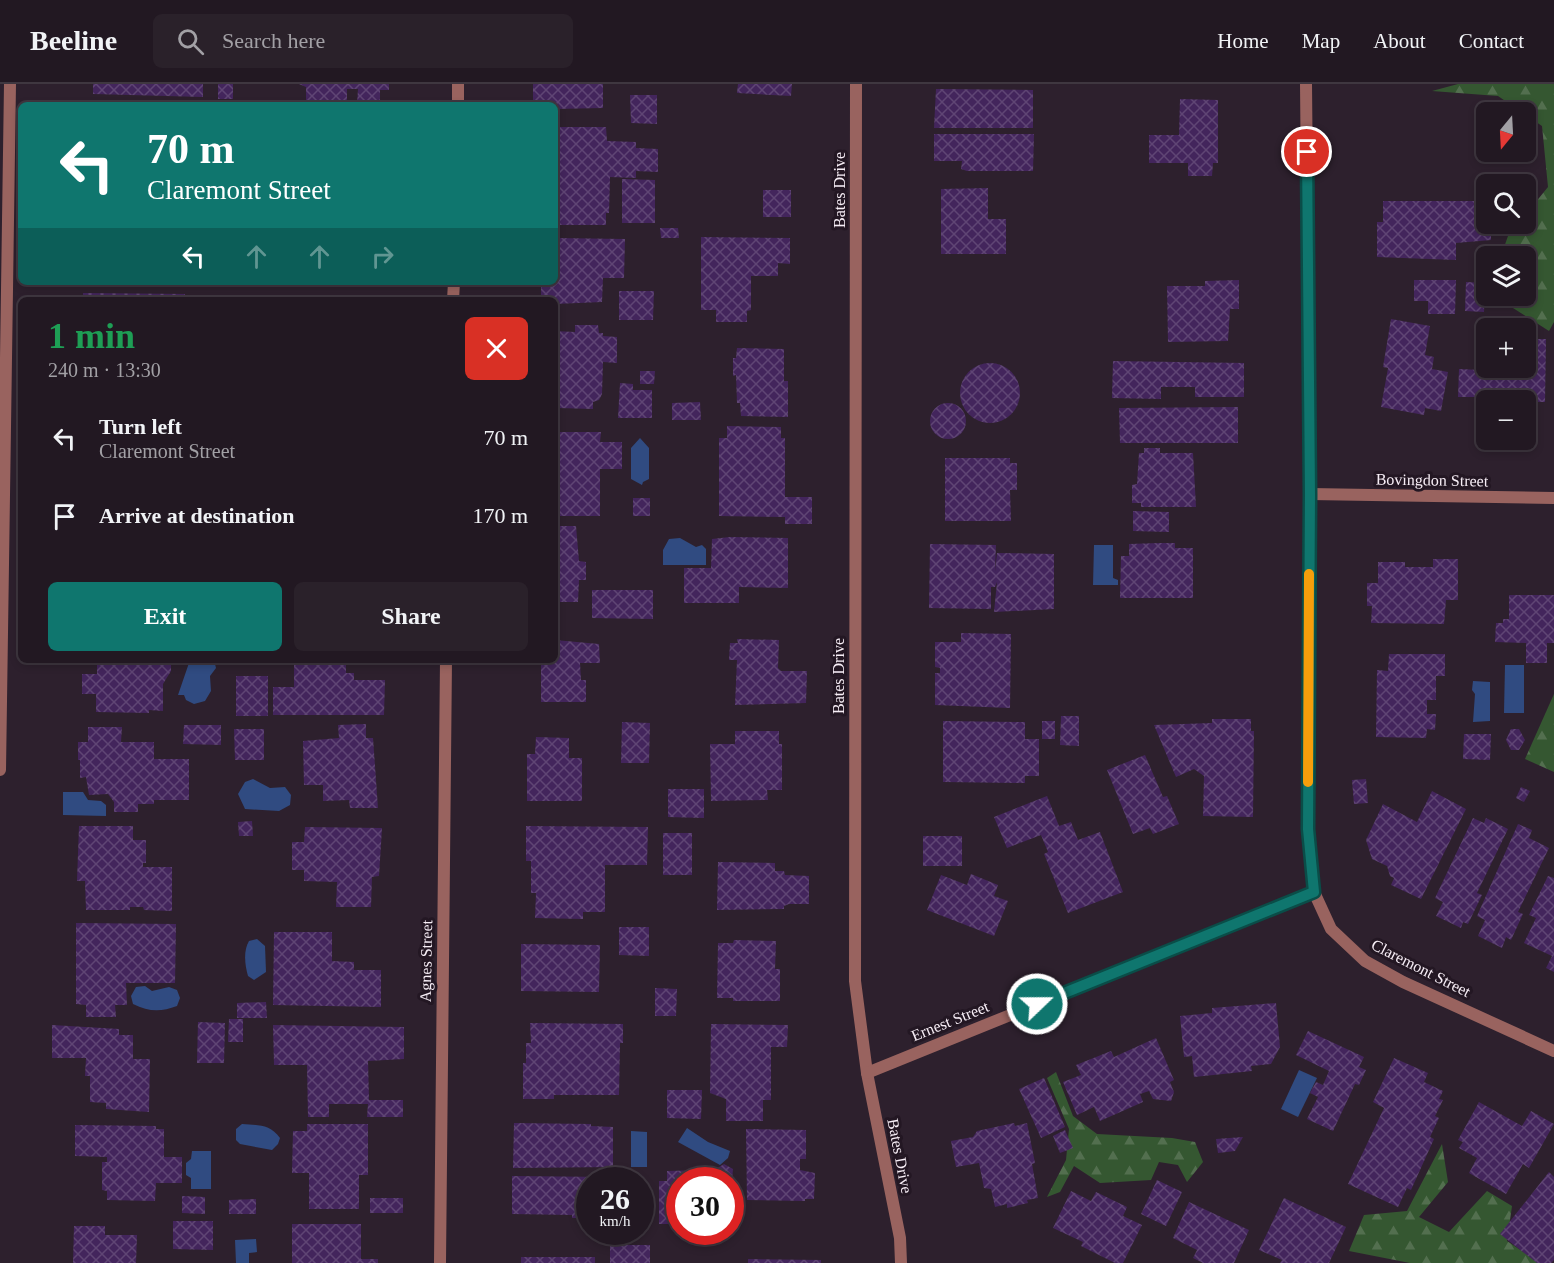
<!DOCTYPE html>
<html lang="en">
<head>
<meta charset="utf-8">
<style>
	:root { --surface:#221822; --page:#2a212a; --text:#f1f3f6; --muted:#a2a0a5; --line:#3f3740; --accent:#0f766e }
	body { margin:0; font-family:Georgia,serif; background:var(--page); color:var(--text); height:100vh; display:flex; flex-direction:column; font-size:22px; white-space:nowrap }
	* { box-sizing:border-box; margin:0 }
	p { font-size:20px; color:var(--muted) }
	.icon { flex:none; width:33px; height:33px; fill:none; stroke:currentColor; stroke-width:2; stroke-linecap:round; stroke-linejoin:round }
	.map { position:relative; flex:1; overflow:hidden }
	.details { position:absolute; left:18px; top:213px; width:540px; height:366px; display:flex; flex-direction:column; background:var(--surface); border-radius:9px; box-shadow:0 3px 9px #0003,0 0 0 2px var(--line) }
	.details>* { flex:none }
	.guide { position:absolute; left:18px; top:18px; width:540px; height:183px; border-radius:9px; box-shadow:0 3px 9px #0003,0 0 0 2px var(--line); background:#0f766e; color:#fff; overflow:hidden }
	.needle { width:39px; rotate:198deg }
	.fabs { position:absolute; left:1476px; top:18px; display:grid; gap:12px }
	.fabs a { display:grid; place-items:center; width:60px; height:60px; border-radius:9px; background:var(--surface); box-shadow:0 3px 9px #0003,0 0 0 2px var(--line); font-size:30px }
	.speed { position:absolute; left:576px; top:1083px; display:flex; gap:12px; font-size:30px; font-weight:700; text-align:center }
	.speed>* { display:grid; place-content:center; width:78px; height:78px; border-radius:50%; background:var(--surface); box-shadow:0 3px 9px #0003,0 0 0 2px var(--line); line-height:1 }
	.speed small { font-size:15px; font-weight:400 }
	.speed .limit { border:9px solid #d22; background:#fff; color:#111 }
	.pin { position:absolute; display:grid; place-items:center; width:51px; height:51px; color:#fff; margin:-26px; border:3px solid #fff; border-radius:50%; box-shadow:0 2px 6px #0007 }
	.me { position:absolute; width:66px; margin:-33px; rotate:68deg; stroke-linejoin:round; filter:drop-shadow(0 0 4px #0008) }
	.turn { display:flex; align-items:center; gap:21px; height:126px; padding:0 30px; font-size:27px }
	.turn .icon { width:78px; height:78px; stroke-width:2.5 }
	.turn b { display:block; font-size:42px; line-height:51px }
	.lanes { display:flex; align-items:center; height:57px; padding:0 30px; background:#0003; justify-content:center; gap:30px; direction:ltr }
	.lanes .off { opacity:.35 }
	.round { display:grid; place-items:center; flex:none; width:63px; height:63px; border-radius:9px; background:var(--page) }
	.head { display:flex; align-items:center; justify-content:space-between; height:102px; padding:0 30px }
	h1 { font-size:36px; font-weight:700; line-height:45px; color:#1e9e55 }
	.button { display:flex; gap:12px; margin-top:auto; padding:12px 30px }
	.button a { flex:1; height:69px; border-radius:9px; background:var(--accent); color:#fff; font-size:24px; font-weight:700; line-height:69px; text-align:center }
	.button a+a { background:var(--page); color:var(--text) }
	ul { padding:0; list-style:none }
	li { display:flex; align-items:center; gap:18px; height:78px; padding:0 30px }
	li div { flex:1 }
	li b { display:block; font-size:22px }
	li em { font-style:normal }
	header { display:flex; align-items:center; gap:36px; box-sizing:border-box; height:84px; padding:0 30px; background:var(--surface); border-bottom:2px solid var(--line) }
	header strong { font-size:28px }
	nav { display:flex; gap:33px; margin-inline-start:auto; font-size:21px }
	.search { width:420px; height:54px; background:var(--page); display:flex; align-items:center; gap:15px; box-sizing:border-box; padding:0 21px; border-radius:9px; color:var(--muted); font-size:22px }
	.map>svg:first-child { display:block }
	.forest { fill:url(#forest-firs) }
	.water { fill:#304b81 }
	.building { fill:url(#building-cross-hatch) }
	.lines { fill:none; stroke-linecap:round; stroke-linejoin:round }
	.minor { stroke:#99635f; stroke-width:12 }
	.tertiary { stroke:#99635f; stroke-width:12 }
	.route-casing { stroke:#0a4d48; stroke-width:15 }
	.route { stroke:#0f766e; stroke-width:10 }
	.slow { stroke:#f59e0b; stroke-width:10 }
	.labels { text-anchor:middle; dominant-baseline:central; stroke-width:6; stroke-linejoin:round; paint-order:stroke }
	.street-label { font-size:16px; fill:#f7eef6; stroke:#231723 }
</style>
</head>
<body>
<header>
<strong>Beeline</strong>
<div class="search"><svg class="icon" aria-label="search" viewBox="0 0 24 24"><circle cx="10" cy="10" r="6"/><path d="M15 15l6 6"/></svg>Search here</div>
<nav><a>Home</a><a>Map</a><a>About</a><a>Contact</a></nav>
</header>
<div class="map">
<svg width="1554" height="1179" viewBox="0 0 1554 1179">
	<defs>
		<pattern id="forest-firs" width="22" height="20" patternUnits="userSpaceOnUse" patternTransform="scale(1.5)"><rect width="22" height="20" fill="#355731"/><path d="M5 1l3.5 6h-7zM16 11l3.5 6h-7z" fill="#536f4f"/></pattern>
		<pattern id="building-cross-hatch" width="8" height="8" patternUnits="userSpaceOnUse" patternTransform="scale(1.5)"><rect width="8" height="8" fill="#43255c"/><path d="M0 0l8 8M0 8l8-8" fill="none" stroke="#5f4574"/></pattern>
	</defs>
	<rect width="100%" height="100%" fill="#2d202d"/>
	<g class="forest">
		<polygon points="1458,0 1554,0 1554,238 1549,247 1494,212 1526,212 1526,172 1501,172 1508,152 1518,140 1526,140 1526,130 1548,103 1542,42 1498,12 1432,7"/>
		<polygon points="1554,610 1554,688 1525,675"/>
		<polygon points="1056,988 1073,1032 1097,1050 1172,1054 1195,1058 1203,1078 1187,1098 1178,1081 1159,1078 1151,1096 1100,1099 1074,1082 1060,1108 1047,1113 1066,1076 1069,1045 1047,994"/>
		<polygon points="1442,1060 1448,1098 1419,1133 1449,1148 1487,1107 1512,1122 1507,1157 1540,1179 1410,1179 1349,1167 1364,1131 1407,1127"/>
	</g>
	<g class="water">
		<polygon points="640,354 649,364 649,395 643,398 642,401 631,395 631,364"/>
		<polygon points="680,454 696,463 702,461 706,465 706,481 663,481 663,466 669,455"/>
		<polygon points="1094,461 1113,461 1113,494 1118,496 1118,501 1093,501"/>
		<polygon points="190,576 214,576 216,584 210,592 211,607 205,617 194,620 186,616 184,611 178,611"/>
		<polygon points="1505,581 1524,581 1524,629 1504,629"/>
		<polygon points="1473,597 1490,598 1490,637 1473,638 1475,610 1472,606"/>
		<polygon points="253,695 270,704 285,703 291,711 290,721 279,727 245,725 238,710 245,698"/>
		<polygon points="63,708 83,708 88,716 101,717 106,721 106,732 63,731"/>
		<path d="M 257,855 L 265,862 L 266,888 L 254,896 L 248,892 C 245,881 243,867 249,857 Z"/>
		<path d="M 145,902 L 152,907 L 169,903 L 177,906 L 180,914 L 177,922 C 161,928 149,928 133,920 L 131,912 L 136,903 Z"/>
		<polygon points="1299,986 1317,994 1298,1033 1281,1025"/>
		<path d="M 242,1040 C 258,1041 270,1040 280,1054 L 278,1060 L 272,1066 L 240,1060 L 236,1056 L 236,1045 Z"/>
		<polygon points="687,1044 708,1058 730,1067 728,1074 720,1081 678,1058"/>
		<polygon points="631,1047 647,1048 647,1083 631,1083"/>
		<polygon points="192,1067 211,1067 211,1105 191,1105 191,1094 186,1091 186,1079 191,1075"/>
		<polygon points="256,1155 257,1168 249,1169 249,1179 236,1179 235,1156"/>
	</g>
	<g class="building">
		<polygon points="93,0 203,0 203,13 93,10"/>
		<rect x="218" y="0" width="15" height="15"/>
		<polygon points="299,0 389,0 389,6 380,6 380,20 357,20 358,5 347,5 347,18 306,18 306,3"/>
		<polygon points="533,0 603,0 603,24 555,25 555,21 533,21"/>
		<polygon points="738,0 792,0 791,12 737,9"/>
		<polygon points="936,5 1033,6 1033,44 934,44"/>
		<polygon points="630,11 657,11 657,40 631,39"/>
		<polygon points="1180,15 1218,16 1218,79 1213,79 1212,92 1188,92 1188,79 1149,79 1149,51 1179,51"/>
		<polygon points="555,43 606,43 607,57 636,58 636,64 658,65 658,88 636,87 636,94 610,93 609,129 606,129 606,141 555,141"/>
		<polygon points="934,50 1034,50 1033,87 967,87 961,85 962,77 934,77"/>
		<polygon points="622,95 655,96 655,139 622,139"/>
		<polygon points="988,104 988,135 1006,135 1006,170 941,170 941,105"/>
		<rect x="763" y="106" width="28" height="27"/>
		<polygon points="1383,117 1476,117 1476,121 1486,121 1486,140 1491,140 1491,156 1456,159 1456,176 1377,173 1377,138 1383,138"/>
		<polygon points="660,144 678,144 679,154 661,154"/>
		<polygon points="701,153 790,154 790,180 778,179 778,192 751,192 751,226 747,227 747,238 716,238 716,226 701,226"/>
		<polygon points="555,154 625,155 624,194 603,194 602,218 555,220 555,216 541,216 541,198 555,198"/>
		<polygon points="1239,196 1239,225 1230,225 1228,257 1168,258 1167,202 1205,202 1205,197"/>
		<polygon points="1414,196 1456,196 1455,230 1428,230 1428,217 1414,217"/>
		<polygon points="199,198 226,198 226,201 198,201"/>
		<polygon points="1466,198 1485,199 1484,228 1465,227"/>
		<polygon points="619,207 654,207 653,236 619,236"/>
		<polygon points="83,209 185,210 185,216 83,216"/>
		<rect x="263" y="214" width="119" height="2"/>
		<polygon points="1391,235 1430,242 1425,271 1434,273 1432,285 1448,288 1441,327 1425,324 1424,331 1381,323 1388,284 1383,283"/>
		<polygon points="575,241 598,241 599,249 603,249 603,252 617,253 617,279 603,278 602,310 599,316 593,318 593,325 558,324 558,316 555,316 555,247 575,248"/>
		<polygon points="1481,252 1486,252 1486,284 1526,284 1526,255 1546,255 1545,318 1480,317 1481,313 1458,313 1459,285 1481,286"/>
		<polygon points="737,264 784,265 784,297 788,297 788,333 741,332 740,319 737,319 736,291 733,292 733,274 736,274"/>
		<polygon points="1113,277 1244,279 1244,313 1195,313 1195,303 1161,303 1161,315 1112,314"/>
		<circle cx="990" cy="309" r="30"/>
		<polygon points="640,287 655,287 654,300 640,300"/>
		<polygon points="620,299 633,300 633,306 652,306 652,334 618,334"/>
		<polygon points="700,318 701,336 672,336 672,319"/>
		<circle cx="948" cy="337" r="18"/>
		<polygon points="1238,323 1238,359 1120,359 1119,324"/>
		<polygon points="727,342 781,343 781,354 785,354 785,413 812,413 812,440 785,440 785,433 719,432 719,354 727,354"/>
		<polygon points="555,348 601,348 600,358 622,358 622,385 600,385 600,432 555,432"/>
		<polygon points="1144,364 1160,364 1160,369 1193,369 1196,423 1141,423 1141,419 1132,419 1132,401 1137,400 1139,369 1144,369"/>
		<polygon points="945,374 1010,374 1010,379 1017,379 1017,406 1010,406 1011,437 945,437"/>
		<rect x="633" y="414" width="17" height="18"/>
		<polygon points="1133,427 1169,428 1169,448 1133,447"/>
		<polygon points="555,442 576,442 579,477 586,478 586,496 579,496 578,518 555,518"/>
		<polygon points="730,453 788,454 788,504 739,503 739,519 684,519 684,484 711,484 712,455"/>
		<polygon points="1159,459 1175,459 1175,464 1193,464 1193,514 1120,514 1121,472 1129,472 1129,460"/>
		<polygon points="930,460 996,461 995,488 997,469 1054,470 1054,525 994,528 997,498 995,503 991,503 991,525 929,524"/>
		<polygon points="1433,475 1458,475 1458,516 1446,516 1444,540 1371,539 1372,522 1367,522 1367,499 1378,499 1378,478 1405,478 1405,483 1433,483"/>
		<polygon points="592,506 653,506 653,535 592,534"/>
		<polygon points="1509,511 1554,511 1554,559 1547,559 1547,579 1526,579 1526,559 1495,558 1496,539 1503,539 1503,535 1509,535"/>
		<polygon points="961,549 1011,550 1010,624 935,621 935,589 940,589 940,584 935,583 935,558 961,558"/>
		<polygon points="737,555 779,556 778,584 781,587 807,587 806,619 735,621 737,576 729,576 730,559 738,559"/>
		<polygon points="555,556 599,560 600,579 580,579 581,596 586,596 586,618 541,618 541,576 555,576"/>
		<polygon points="1389,570 1445,570 1445,592 1436,592 1436,616 1427,616 1427,630 1436,630 1435,646 1427,645 1426,654 1376,653 1377,586 1388,587"/>
		<polygon points="97,576 171,576 171,587 163,600 163,627 149,626 149,629 96,628 96,610 82,610 82,590 97,590"/>
		<polygon points="294,576 346,576 346,589 354,589 354,596 385,596 384,631 273,631 273,603 294,603"/>
		<rect x="236" y="592" width="32" height="40"/>
		<polygon points="1061,632 1079,632 1079,662 1060,661"/>
		<polygon points="1212,635 1251,635 1251,647 1254,647 1253,733 1203,732 1204,692 1194,685 1176,693 1154,641 1212,639"/>
		<polygon points="943,637 1025,638 1025,655 1039,655 1039,692 1025,692 1025,699 943,698"/>
		<rect x="1042" y="637" width="13" height="18"/>
		<polygon points="622,638 650,639 649,679 621,679"/>
		<polygon points="366,640 366,654 373,654 378,724 350,724 349,716 323,717 323,701 304,701 303,657 339,654 338,641"/>
		<polygon points="184,641 221,641 221,661 183,660"/>
		<polygon points="88,643 122,643 121,658 154,658 154,675 189,675 189,716 154,716 154,720 138,720 138,728 114,728 114,718 108,710 89,711 86,693 80,694 80,676 78,676 78,658 88,658"/>
		<polygon points="234,645 264,645 264,676 235,676"/>
		<polygon points="1511,645 1519,645 1525,656 1519,666 1511,666 1506,656"/>
		<polygon points="735,647 779,647 779,660 782,660 782,706 767,706 768,716 711,717 710,660 735,660"/>
		<polygon points="1464,650 1491,650 1490,676 1463,675"/>
		<polygon points="536,653 569,654 569,674 582,674 582,717 527,717 527,670 535,670"/>
		<polygon points="1145,671 1163,713 1167,712 1179,740 1153,750 1150,744 1133,750 1107,686"/>
		<polygon points="1366,695 1368,719 1354,720 1352,696"/>
		<polygon points="1521,703 1530,707 1524,718 1516,714"/>
		<polygon points="668,705 704,705 704,734 668,733"/>
		<polygon points="1432,707 1466,725 1421,815 1391,801 1394,794 1390,792 1387,782 1372,775 1366,756 1383,720 1417,738"/>
		<polygon points="1047,712 1059,742 1071,738 1078,756 1100,748 1123,808 1068,829 1044,770 1048,768 1041,751 1007,764 994,733"/>
		<polygon points="1473,734 1484,739 1486,734 1508,745 1477,809 1482,811 1468,840 1463,838 1461,844 1436,832 1443,818 1435,814"/>
		<polygon points="252,737 253,752 239,752 238,738"/>
		<polygon points="1518,740 1532,746 1529,754 1549,764 1518,828 1523,830 1511,856 1506,853 1502,864 1478,852 1485,836 1477,832"/>
		<polygon points="79,742 133,742 133,756 146,756 146,779 143,779 143,783 172,783 172,827 144,826 143,823 130,823 130,826 86,826 85,797 77,797"/>
		<polygon points="526,742 648,743 647,781 605,781 605,828 583,828 583,835 535,834 536,809 531,809 531,777 526,777"/>
		<polygon points="305,743 382,744 379,792 372,793 371,823 336,823 337,798 304,797 304,786 292,786 292,758 304,758"/>
		<rect x="663" y="749" width="29" height="42"/>
		<rect x="923" y="752" width="39" height="30"/>
		<polygon points="718,778 775,779 775,787 784,787 785,791 809,792 809,820 789,820 784,822 784,825 717,826"/>
		<polygon points="971,790 998,801 994,812 1008,817 994,852 927,826 941,791 967,801"/>
		<polygon points="1548,792 1554,794 1554,888 1546,884 1552,872 1524,859 1536,834 1529,831"/>
		<polygon points="76,839 176,840 175,899 126,899 127,921 115,921 116,933 86,933 86,921 76,920"/>
		<polygon points="619,843 649,843 649,872 619,871"/>
		<polygon points="274,848 332,848 332,877 354,878 354,886 381,886 381,923 273,921"/>
		<polygon points="734,856 776,857 775,885 780,885 780,917 733,917 733,914 717,914 718,859 733,859"/>
		<polygon points="521,860 600,861 599,908 521,907"/>
		<polygon points="655,904 677,905 676,932 655,932"/>
		<polygon points="266,918 267,934 237,934 237,919"/>
		<polygon points="1276,919 1280,963 1271,980 1251,982 1252,987 1194,993 1192,972 1184,973 1180,932 1212,929 1212,924"/>
		<polygon points="229,935 243,935 243,958 228,958"/>
		<polygon points="198,938 225,939 224,979 197,979"/>
		<polygon points="530,939 623,940 623,959 620,959 619,1011 554,1011 554,1015 523,1015 523,979 526,979 526,959 531,959"/>
		<polygon points="711,940 788,941 787,963 771,963 771,1016 763,1016 763,1037 726,1037 726,1015 710,1009"/>
		<polygon points="52,941 119,945 119,951 133,951 133,975 150,975 149,1028 106,1025 106,1019 90,1018 90,992 85,992 86,974 52,974"/>
		<polygon points="273,941 404,943 404,975 368,977 369,1016 403,1016 403,1033 367,1033 368,1020 329,1020 329,1033 308,1033 307,981 274,981"/>
		<polygon points="1308,947 1364,973 1359,983 1366,986 1359,1001 1355,1000 1333,1047 1307,1035 1318,1013 1310,1009 1316,998 1323,1001 1329,987 1296,971"/>
		<polygon points="1156,954 1174,996 1170,998 1174,1008 1171,1017 1153,1015 1149,1007 1140,1010 1143,1018 1100,1037 1094,1023 1077,1031 1063,998 1081,991 1076,981 1111,967 1114,973"/>
		<polygon points="1394,974 1428,989 1424,998 1443,1007 1439,1015 1443,1016 1435,1032 1439,1034 1430,1053 1434,1055 1411,1106 1407,1104 1398,1123 1348,1100 1384,1024 1373,1018"/>
		<polygon points="1044,994 1065,1043 1041,1054 1019,1005"/>
		<polygon points="667,1006 702,1006 701,1035 667,1034"/>
		<polygon points="1479,1018 1522,1042 1531,1027 1554,1040 1529,1084 1523,1080 1506,1110 1469,1089 1477,1074 1459,1064 1463,1058 1458,1056"/>
		<polygon points="514,1039 591,1040 591,1042 613,1043 613,1083 513,1084"/>
		<polygon points="1014,1039 1015,1042 1027,1039 1035,1079 1032,1080 1038,1114 1027,1116 1028,1119 1007,1124 1007,1120 995,1123 991,1105 984,1104 979,1079 956,1083 951,1057 973,1053 977,1047"/>
		<polygon points="307,1040 368,1040 368,1091 359,1091 359,1125 309,1125 309,1089 292,1089 293,1047 307,1047"/>
		<polygon points="75,1041 156,1042 156,1045 164,1045 164,1073 182,1073 182,1099 156,1099 155,1117 107,1116 107,1107 102,1106 102,1078 107,1078 107,1073 75,1072"/>
		<polygon points="746,1045 806,1046 806,1075 800,1075 800,1086 815,1089 814,1115 805,1115 805,1117 747,1116"/>
		<polygon points="1065,1046 1073,1064 1060,1069 1053,1052"/>
		<polygon points="1243,1053 1235,1067 1218,1069 1216,1055"/>
		<polygon points="724,1080 733,1085 732,1096 715,1096 716,1085"/>
		<polygon points="702,1086 702,1096 680,1096 680,1140 659,1140 659,1097 667,1097 667,1087"/>
		<polygon points="1549,1088 1554,1093 1554,1176 1551,1179 1537,1179 1500,1150"/>
		<polygon points="512,1092 613,1093 613,1096 590,1096 590,1134 572,1134 572,1131 512,1130"/>
		<polygon points="1157,1096 1182,1108 1166,1142 1141,1130"/>
		<polygon points="1071,1107 1091,1117 1096,1108 1127,1123 1123,1132 1142,1141 1123,1179 1115,1179 1081,1162 1083,1158 1053,1144"/>
		<polygon points="182,1112 205,1113 205,1130 182,1129"/>
		<rect x="370" y="1114" width="33" height="15"/>
		<polygon points="1284,1114 1346,1143 1329,1179 1280,1179 1282,1176 1259,1166"/>
		<polygon points="256,1115 256,1130 229,1130 229,1116"/>
		<polygon points="1189,1118 1249,1146 1234,1179 1203,1179 1193,1174 1197,1166 1173,1154"/>
		<polygon points="173,1137 213,1137 213,1166 173,1165"/>
		<polygon points="292,1140 361,1140 361,1175 378,1175 378,1179 292,1179"/>
		<polygon points="74,1142 105,1142 105,1151 137,1151 136,1179 73,1179"/>
		<rect x="610" y="1161" width="40" height="18"/>
		<rect x="521" y="1173" width="74" height="6"/>
		<polygon points="748,1175 821,1176 821,1179 748,1179"/>
	</g>
	<g class="lines">
		<g class="minor">
			<polyline points="856,0 855,897 867,989 900,1154 901,1179"/>
			<polyline points="1306,0 1310,410 1308,745 1314,808 1331,845 1365,877 1403,898 1554,967"/>
			<polyline points="1310,410 1554,414"/>
			<polyline points="0,686 10,0"/>
			<polyline points="867,989 1314,808"/>
		</g>
		<g class="tertiary">
			<polyline points="458,21 458,0"/>
			<polyline points="453,216 454,198"/>
			<polyline points="440,1179 446,576"/>
		</g>
	</g>
	<g class="lines">
		<g class="route-casing">
			<polyline id="route" points="1037,920 1314,808 1308,745 1310,410 1307,68"/>
		</g>
		<use href="#route" class="route"/>
		<polyline class="slow" points="1308,698 1309,490"/>
	</g>
	<g class="labels">
		<g class="street-label">
			<text transform="translate(839 106) rotate(-90)">Bates Drive</text>
			<text transform="translate(1432 396) rotate(1)">Bovingdon Street</text>
			<text transform="translate(838 592) rotate(-90)">Bates Drive</text>
			<text transform="translate(426 877) rotate(-89)">Agnes Street</text>
			<text transform="translate(1421 884) rotate(27)">Claremont Street</text>
			<text transform="translate(950 937) rotate(-22)">Ernest Street</text>
			<text transform="translate(900 1072) rotate(79)">Bates Drive</text>
		</g>
	</g>
</svg>
<div class="fabs">
<a><svg class="needle" viewBox="-14 -14 28 28"><path d="M0-13l5 13h-10z" fill="#e53935"/><path d="M0 13l5-13h-10z" fill="#a2a0a5"/></svg></a>
<a><svg class="icon" aria-label="search" viewBox="0 0 24 24"><circle cx="10" cy="10" r="6"/><path d="M15 15l6 6"/></svg></a>
<a><svg class="icon" aria-label="layers" viewBox="0 0 24 24"><path d="M12 4l9 5-9 5-9-5zM3 14l9 5 9-5"/></svg></a>
<a>+</a>
<a>−</a>
</div>
<div class="speed"><div>26<small>km/h</small></div><div class="limit">30</div></div>
<div class="pin" style="left:1307px;top:68px;background:#d93025"><svg class="icon" aria-label="arrive" viewBox="0 0 24 24"><path d="M6 21V4h12l-3 4 3 4H6"/></svg></div>
<svg class="me" style="left:1037px;top:920px" viewBox="-20 -20 40 40"><circle r="17" fill="#0f766e" stroke="#fff" stroke-width="3"/><path d="M0-11L8 9 0 5-8 9z" fill="#fff"/></svg>
<div class="guide">
<div class="turn"><svg class="icon" aria-label="left" viewBox="0 0 24 24"><path d="M17 20v-9H6M10 6l-5 5 5 5"/></svg><div><b>70 m</b>Claremont Street</div></div>
<div class="lanes"><svg class="icon" aria-label="left" viewBox="0 0 24 24"><path d="M17 20v-9H6M10 6l-5 5 5 5"/></svg><svg class="icon off" aria-label="ahead" viewBox="0 0 24 24"><path d="M12 20V5M6 11l6-6 6 6"/></svg><svg class="icon off" aria-label="ahead" viewBox="0 0 24 24"><path d="M12 20V5M6 11l6-6 6 6"/></svg><svg class="icon off" aria-label="right" viewBox="0 0 24 24"><path d="M7 20v-9h11M14 6l5 5-5 5"/></svg></div>
</div>
<section class="details">
<div class="head"><div><h1>1 min</h1><p>240 m · 13:30</p></div><a class="round" style="background:#d93025;color:#fff"><svg class="icon" aria-label="close" viewBox="0 0 24 24"><path d="M6 6l12 12M18 6L6 18"/></svg></a></div>
<ul>
<li><svg class="icon" aria-label="left" viewBox="0 0 24 24"><path d="M17 20v-9H6M10 6l-5 5 5 5"/></svg><div><b>Turn left</b><p>Claremont Street</p></div><em>70 m</em></li>
<li><svg class="icon" aria-label="arrive" viewBox="0 0 24 24"><path d="M6 21V4h12l-3 4 3 4H6"/></svg><div><b>Arrive at destination</b></div><em>170 m</em></li>
</ul>
<div class="button"><a>Exit</a><a>Share</a></div>
</section>
</div>
</body>
</html>
